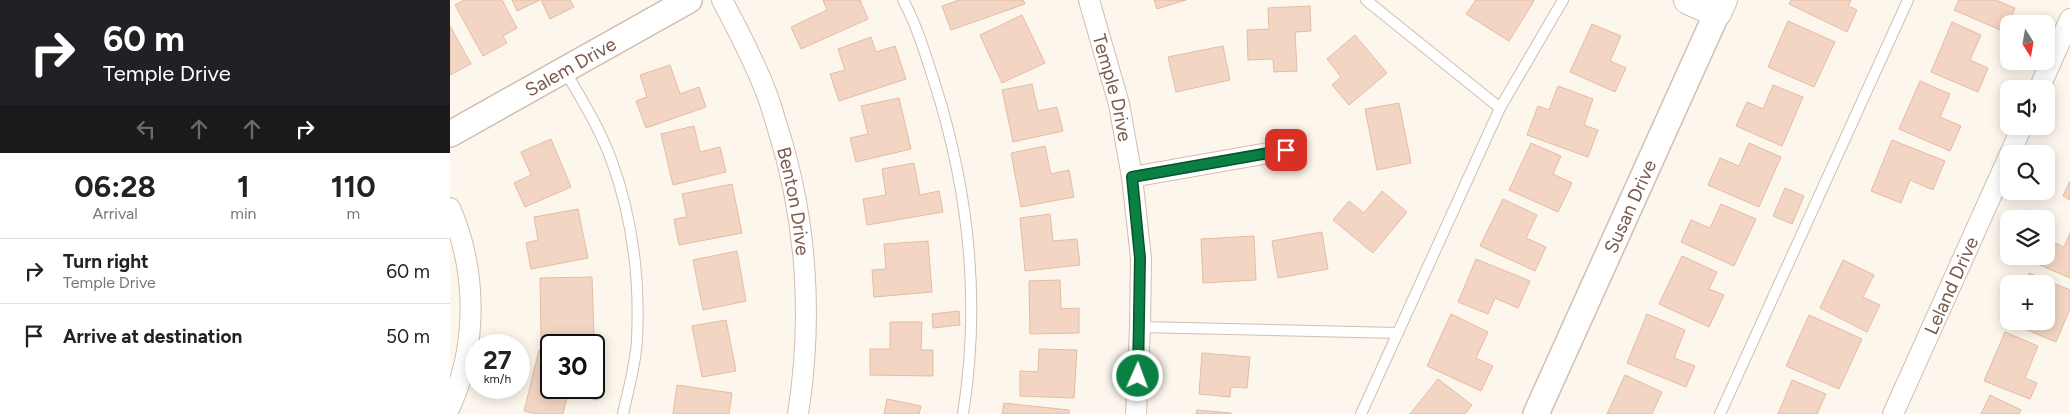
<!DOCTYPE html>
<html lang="en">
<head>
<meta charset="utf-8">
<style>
	:root { --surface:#fff; --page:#f2f2f2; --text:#222; --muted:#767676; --line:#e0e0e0 }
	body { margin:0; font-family:Figtree,sans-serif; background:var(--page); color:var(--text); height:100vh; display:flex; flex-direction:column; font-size:19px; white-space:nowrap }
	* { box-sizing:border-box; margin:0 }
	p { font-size:16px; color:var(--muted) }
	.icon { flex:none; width:28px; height:28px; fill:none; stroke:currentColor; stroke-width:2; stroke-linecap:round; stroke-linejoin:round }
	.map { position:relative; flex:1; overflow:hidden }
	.side { display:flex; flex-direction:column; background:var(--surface); width:450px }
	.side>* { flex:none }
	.banner { background:#202124; color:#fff; overflow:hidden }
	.needle { width:32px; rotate:169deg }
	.buttons { position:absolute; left:1550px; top:15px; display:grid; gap:10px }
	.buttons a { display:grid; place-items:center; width:55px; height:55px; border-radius:10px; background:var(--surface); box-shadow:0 2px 12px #0003; font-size:25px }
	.speed { position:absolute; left:15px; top:334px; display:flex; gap:10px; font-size:25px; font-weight:700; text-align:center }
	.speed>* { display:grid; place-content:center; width:65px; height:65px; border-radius:50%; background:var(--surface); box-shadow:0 2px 12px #0003; line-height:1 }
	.speed small { font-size:12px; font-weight:400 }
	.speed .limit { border:2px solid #111; border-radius:8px; background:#fff; color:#111 }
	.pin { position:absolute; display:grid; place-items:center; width:42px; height:42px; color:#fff; margin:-21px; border-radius:10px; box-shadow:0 2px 8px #0006 }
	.me { position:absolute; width:55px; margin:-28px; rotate:2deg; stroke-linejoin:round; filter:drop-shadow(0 0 4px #0008) }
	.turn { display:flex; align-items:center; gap:18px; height:105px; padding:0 20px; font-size:22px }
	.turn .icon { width:65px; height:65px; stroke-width:2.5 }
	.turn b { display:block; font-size:35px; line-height:42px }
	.lanes { display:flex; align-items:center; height:48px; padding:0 20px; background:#0003; justify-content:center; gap:25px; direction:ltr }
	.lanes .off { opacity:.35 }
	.eta { display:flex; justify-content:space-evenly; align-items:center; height:85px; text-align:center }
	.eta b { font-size:30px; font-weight:700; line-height:35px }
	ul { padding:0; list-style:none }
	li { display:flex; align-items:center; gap:15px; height:65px; padding:0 20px; border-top:1px solid var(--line) }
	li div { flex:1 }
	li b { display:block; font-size:19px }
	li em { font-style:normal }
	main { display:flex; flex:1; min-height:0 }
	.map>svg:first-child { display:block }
	.building { fill:#f3d5c3; stroke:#e6bba3 }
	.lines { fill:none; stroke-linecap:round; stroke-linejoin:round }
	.service-casing { stroke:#d1beb0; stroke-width:12 }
	.minor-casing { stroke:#d1beb0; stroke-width:22 }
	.tertiary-casing { stroke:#d1beb0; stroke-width:28 }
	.secondary-casing { stroke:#d6c0b0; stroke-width:30 }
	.service { stroke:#fff; stroke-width:10 }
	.minor { stroke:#fff; stroke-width:20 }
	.tertiary { stroke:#fff; stroke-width:25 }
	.secondary { stroke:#fff; stroke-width:28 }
	.route-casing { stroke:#07532c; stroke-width:12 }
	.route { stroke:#0b8043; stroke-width:9 }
	.labels { text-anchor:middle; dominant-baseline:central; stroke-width:4; stroke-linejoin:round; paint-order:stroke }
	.street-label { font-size:19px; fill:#7a5c4d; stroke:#fffaf3 }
</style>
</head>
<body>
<main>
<section class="side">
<div class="banner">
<div class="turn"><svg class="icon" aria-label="right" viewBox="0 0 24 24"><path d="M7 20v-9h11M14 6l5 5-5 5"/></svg><div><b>60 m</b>Temple Drive</div></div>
<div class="lanes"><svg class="icon off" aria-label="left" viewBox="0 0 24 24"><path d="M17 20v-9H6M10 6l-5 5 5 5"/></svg><svg class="icon off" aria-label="ahead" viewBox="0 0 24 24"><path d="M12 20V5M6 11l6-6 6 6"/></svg><svg class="icon off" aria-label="ahead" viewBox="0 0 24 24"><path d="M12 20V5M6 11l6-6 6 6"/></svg><svg class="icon" aria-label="right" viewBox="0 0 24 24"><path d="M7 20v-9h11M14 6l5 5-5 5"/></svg></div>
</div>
<div class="eta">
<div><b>06:28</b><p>Arrival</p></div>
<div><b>1</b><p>min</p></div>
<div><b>110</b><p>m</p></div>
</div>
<ul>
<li><svg class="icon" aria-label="right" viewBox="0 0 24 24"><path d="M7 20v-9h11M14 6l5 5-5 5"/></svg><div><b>Turn right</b><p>Temple Drive</p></div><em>60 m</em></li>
<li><svg class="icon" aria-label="arrive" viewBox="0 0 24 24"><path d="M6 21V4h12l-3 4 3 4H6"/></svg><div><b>Arrive at destination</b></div><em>50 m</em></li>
</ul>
</section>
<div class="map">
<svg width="1620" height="414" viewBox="0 0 1620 414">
	<rect width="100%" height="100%" fill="#fdf6ec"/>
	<g class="building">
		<polygon points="14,0 52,0 67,28 53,36 57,43 33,56 5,5"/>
		<polygon points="62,0 90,0 67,11"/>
		<polygon points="91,0 120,0 124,7 100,19"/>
		<polygon points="373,0 410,0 418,19 351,49 341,27 377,10"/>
		<polygon points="509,0 573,0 575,4 501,30 492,6"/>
		<polygon points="704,0 736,0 707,9"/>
		<polygon points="1026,0 1083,0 1084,1 1059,41 1016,14"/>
		<polygon points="1341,0 1401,0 1398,6 1407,10 1397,32 1339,4"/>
		<polygon points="1509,0 1546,0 1565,8 1555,32 1504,10"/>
		<polygon points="860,6 861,31 845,32 847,71 824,72 823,59 798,60 797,30 819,29 818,8"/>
		<polygon points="572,15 595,63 552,83 530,35"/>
		<polygon points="1338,21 1385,42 1364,87 1318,67"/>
		<polygon points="1502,22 1531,35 1520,60 1538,68 1528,92 1481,72"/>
		<polygon points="1142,24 1171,36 1160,61 1176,68 1165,92 1120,72"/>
		<polygon points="0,26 21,64 0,75"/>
		<polygon points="905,35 937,73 899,105 882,85 891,77 877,59"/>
		<polygon points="421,37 426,52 445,46 456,79 389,101 380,74 395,70 388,49"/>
		<polygon points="773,46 780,80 726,92 718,57"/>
		<polygon points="220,65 230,94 249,87 256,107 196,128 186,101 197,97 190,75"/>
		<polygon points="1470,81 1500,94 1490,117 1511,126 1500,151 1449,129"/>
		<polygon points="582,84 588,111 607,107 613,131 563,142 552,90"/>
		<polygon points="1323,85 1353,97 1332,146 1286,126 1297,102 1313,109"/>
		<polygon points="1108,86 1143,99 1134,125 1148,130 1138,157 1077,135 1088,106 1099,110"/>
		<polygon points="449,98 461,149 406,162 400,138 418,134 411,106"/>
		<polygon points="949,103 961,163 927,170 915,109"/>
		<polygon points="244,126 250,152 270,147 276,172 223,185 211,134"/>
		<polygon points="101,139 121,187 75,207 64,183 81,175 71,152"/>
		<polygon points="1442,140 1495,161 1483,190 1460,180 1451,203 1421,191"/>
		<polygon points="1081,143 1111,156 1103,174 1122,183 1108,212 1059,190"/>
		<polygon points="1299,143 1331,157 1309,207 1258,185 1270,158 1289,166"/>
		<polygon points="595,146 601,174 619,170 624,197 571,207 561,153"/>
		<polygon points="464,163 470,195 489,191 493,212 417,225 413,199 436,195 432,169"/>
		<polygon points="1620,181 1620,200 1613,196"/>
		<polygon points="282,184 292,233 229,245 224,219 237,217 232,194"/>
		<polygon points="1335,188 1354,196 1342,224 1323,216"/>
		<polygon points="932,191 957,212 923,253 883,220 899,201 914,213"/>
		<polygon points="1053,199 1087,215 1076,238 1096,247 1085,271 1030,246"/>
		<polygon points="1271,204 1306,219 1284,266 1231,242 1241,220 1260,228"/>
		<polygon points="128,209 138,258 81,269 76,243 88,240 84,217"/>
		<polygon points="600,214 603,241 627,239 630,265 575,271 570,218"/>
		<polygon points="872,232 878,269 828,278 822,241"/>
		<polygon points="1620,233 1620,278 1585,263 1588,256 1596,256 1596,239 1614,247"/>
		<polygon points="804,236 806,280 753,283 751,239"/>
		<polygon points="478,241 482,292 424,297 422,270 436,269 434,244"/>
		<polygon points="287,251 296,301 253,310 243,260"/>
		<polygon points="1232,256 1267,272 1259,289 1274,295 1259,327 1209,304"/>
		<polygon points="1026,259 1080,281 1068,308 1045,298 1038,314 1008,302"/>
		<polygon points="1393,260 1424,275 1413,297 1430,305 1417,332 1370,308"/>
		<polygon points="1579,273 1620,290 1620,309 1606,342 1558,322 1559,320 1596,321 1596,284 1574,284"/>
		<polygon points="142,277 144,336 91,337 90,278"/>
		<polygon points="610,280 611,309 629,308 629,333 580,334 579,281"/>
		<polygon points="509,311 510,325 483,328 482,314"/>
		<polygon points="1001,314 1038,332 1026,358 1043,366 1031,391 977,366"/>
		<polygon points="1197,314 1235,330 1224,358 1245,366 1236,387 1177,363"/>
		<polygon points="1359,315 1412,339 1389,389 1336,366"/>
		<polygon points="276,320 286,371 252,377 242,326"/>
		<polygon points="440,322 472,322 471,350 483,350 483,376 420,375 420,349 440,349"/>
		<polygon points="1555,332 1588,346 1575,378 1587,383 1580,399 1534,381"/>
		<polygon points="589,349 627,350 624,398 570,396 570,371 588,372"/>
		<polygon points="89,350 101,353 101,388 144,388 144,363 155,365 147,400 118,393 113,414 87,414 74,411"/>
		<polygon points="752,353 800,357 797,388 781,387 780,397 749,394"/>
		<polygon points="1175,375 1212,392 1202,414 1157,414"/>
		<polygon points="988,379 1022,405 1015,414 960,414"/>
		<polygon points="1342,380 1376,394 1367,414 1328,414"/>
		<polygon points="227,385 282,393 279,414 223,414"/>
		<polygon points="1540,395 1571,410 1569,414 1531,414"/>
		<polygon points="437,399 471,406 469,414 434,414"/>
		<polygon points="554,403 619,410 619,414 552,414"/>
		<polygon points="747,410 781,413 781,414 746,414"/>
	</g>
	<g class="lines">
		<g class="service-casing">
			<g id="service">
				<path d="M 453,0 C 467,26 475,53 484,81 C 519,190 531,301 513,414"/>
				<polyline points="916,0 1050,108"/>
				<path d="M 115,71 C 131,98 150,129 161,159 C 182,216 190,278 187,339 C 186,364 178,390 173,414"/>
				<polyline points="690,327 948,333"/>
				<polyline points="911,414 1050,108 1113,0"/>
				<polyline points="1270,414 1458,0"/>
			</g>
		</g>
		<g class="minor-casing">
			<g id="minor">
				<path id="s1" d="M 272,0 C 288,30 304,61 316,92 C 321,104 324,117 328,129 C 357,221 363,319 348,414"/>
				<path id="s2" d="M 639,0 L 669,104 L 682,177 L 691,258 L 690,327 L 686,414"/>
				<polyline points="1589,89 1620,19"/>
				<polyline points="1560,154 1572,126"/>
				<polyline points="682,177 836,150"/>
				<path d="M 0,208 C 27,270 28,345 0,407"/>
				<path id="s3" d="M 1443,414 L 1559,156"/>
			</g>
		</g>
		<g class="tertiary-casing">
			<g id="tertiary">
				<path id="s4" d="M 0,134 L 239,0"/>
				<path id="s5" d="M 1086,414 L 1267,13"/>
			</g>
		</g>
		<g class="secondary-casing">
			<polyline id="secondary" points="1238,0 1267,13 1273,0"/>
		</g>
		<use href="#service" class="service"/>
		<use href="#minor" class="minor"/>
		<use href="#tertiary" class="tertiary"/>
		<use href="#secondary" class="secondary"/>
	</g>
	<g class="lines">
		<g class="route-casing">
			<polyline id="route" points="688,376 690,258 682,177 836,150"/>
		</g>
		<use href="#route" class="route"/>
	</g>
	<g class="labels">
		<g class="street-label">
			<text stroke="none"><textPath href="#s4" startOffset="138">Salem Drive</textPath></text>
			<text stroke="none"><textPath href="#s2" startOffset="91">Temple Drive</textPath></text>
			<text stroke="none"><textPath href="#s1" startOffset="215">Benton Drive</textPath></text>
			<text stroke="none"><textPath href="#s5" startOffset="228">Susan Drive</textPath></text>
			<text stroke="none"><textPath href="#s3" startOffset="141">Leland Drive</textPath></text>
		</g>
	</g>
</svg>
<div class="buttons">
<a><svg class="needle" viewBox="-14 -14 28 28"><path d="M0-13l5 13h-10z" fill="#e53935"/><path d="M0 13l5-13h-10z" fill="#767676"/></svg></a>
<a><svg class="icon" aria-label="sound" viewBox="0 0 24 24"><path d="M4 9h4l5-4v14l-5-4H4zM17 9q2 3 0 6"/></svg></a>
<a><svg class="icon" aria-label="search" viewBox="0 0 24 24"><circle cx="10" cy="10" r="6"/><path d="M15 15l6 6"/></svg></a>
<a><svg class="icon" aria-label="layers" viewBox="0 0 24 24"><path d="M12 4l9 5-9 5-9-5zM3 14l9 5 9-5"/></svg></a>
<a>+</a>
</div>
<div class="speed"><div>27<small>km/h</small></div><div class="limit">30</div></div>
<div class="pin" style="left:836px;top:150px;background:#d93025"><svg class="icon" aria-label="arrive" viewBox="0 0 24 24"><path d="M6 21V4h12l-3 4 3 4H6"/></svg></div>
<svg class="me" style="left:688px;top:376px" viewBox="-20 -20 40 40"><circle r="17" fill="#0b8043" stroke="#fff" stroke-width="3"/><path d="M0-11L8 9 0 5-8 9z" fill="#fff"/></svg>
</div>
</main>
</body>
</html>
